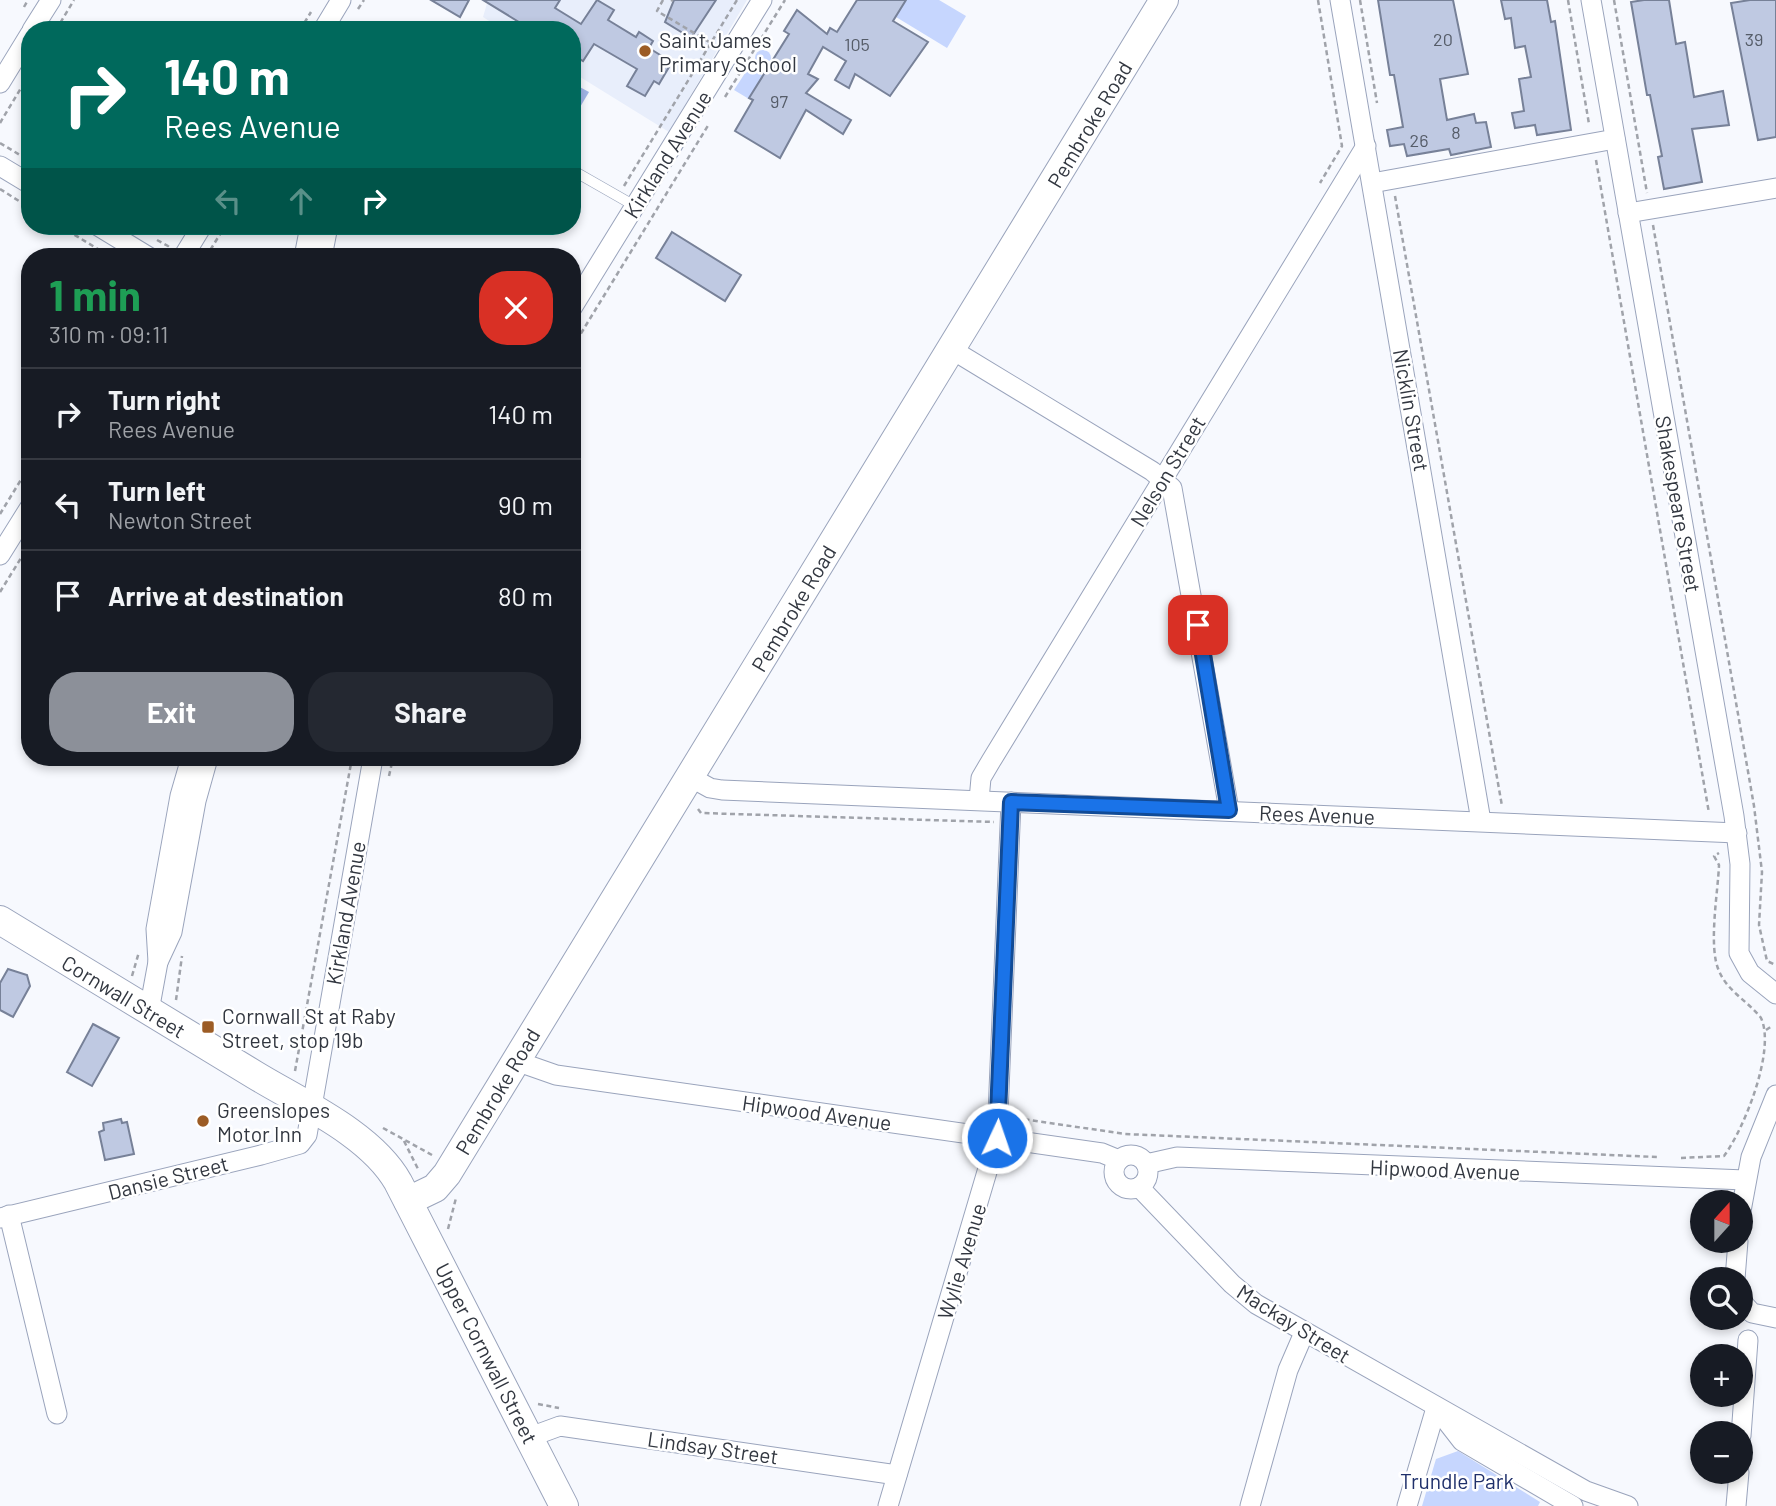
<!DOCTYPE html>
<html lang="en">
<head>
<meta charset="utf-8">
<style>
	:root { --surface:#171b24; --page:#242831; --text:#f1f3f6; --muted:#9ea1a6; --line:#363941; --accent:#8c9099 }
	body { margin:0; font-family:Barlow,sans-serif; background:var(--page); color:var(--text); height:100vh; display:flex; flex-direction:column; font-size:26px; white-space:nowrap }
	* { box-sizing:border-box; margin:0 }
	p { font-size:23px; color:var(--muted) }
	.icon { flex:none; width:38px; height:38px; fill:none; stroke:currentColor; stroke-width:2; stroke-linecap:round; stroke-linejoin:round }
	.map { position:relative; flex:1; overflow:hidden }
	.details { position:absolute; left:21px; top:248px; width:560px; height:518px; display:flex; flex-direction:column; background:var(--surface); border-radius:28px; box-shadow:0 4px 10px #0003 }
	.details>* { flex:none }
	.hud { position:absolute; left:21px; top:21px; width:560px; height:214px; border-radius:28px; box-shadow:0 4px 10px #0003; background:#00695c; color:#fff; overflow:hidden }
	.needle { width:46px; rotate:21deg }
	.controls { position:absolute; left:1690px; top:1190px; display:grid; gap:14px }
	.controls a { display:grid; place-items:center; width:63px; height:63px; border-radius:50%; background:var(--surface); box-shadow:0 4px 10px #0003; font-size:35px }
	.pin { position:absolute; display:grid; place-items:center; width:60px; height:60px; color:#fff; margin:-30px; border-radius:14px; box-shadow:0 4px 10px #0006 }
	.me { position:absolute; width:77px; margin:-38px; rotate:3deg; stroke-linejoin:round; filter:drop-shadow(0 0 5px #0008) }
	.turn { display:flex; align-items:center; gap:24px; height:147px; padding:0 28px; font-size:32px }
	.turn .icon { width:91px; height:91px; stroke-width:2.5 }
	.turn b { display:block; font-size:49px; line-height:60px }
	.lanes { display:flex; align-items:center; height:66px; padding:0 28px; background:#0003; justify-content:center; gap:35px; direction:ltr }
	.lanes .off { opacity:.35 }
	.round { display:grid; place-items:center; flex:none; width:74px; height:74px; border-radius:28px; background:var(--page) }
	.overview { display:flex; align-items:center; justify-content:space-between; height:119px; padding:0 28px }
	h1 { font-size:42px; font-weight:700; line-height:52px; color:#1e9e55 }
	.action { display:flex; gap:14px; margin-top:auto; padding:14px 28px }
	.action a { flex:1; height:80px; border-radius:28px; background:var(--accent); color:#fff; font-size:28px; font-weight:700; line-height:80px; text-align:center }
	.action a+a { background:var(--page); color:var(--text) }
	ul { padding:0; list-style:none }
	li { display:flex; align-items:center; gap:21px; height:91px; padding:0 28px; border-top:2px solid var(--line) }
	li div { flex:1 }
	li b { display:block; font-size:26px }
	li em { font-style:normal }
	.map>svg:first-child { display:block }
	.built { fill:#e8eefb }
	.green { fill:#c6d6fe }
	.water { fill:#a1b5e7 }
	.building { fill:#bfc9e2; stroke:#778198; stroke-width:2 }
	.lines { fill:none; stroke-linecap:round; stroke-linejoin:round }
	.lane-casing { stroke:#9aa4bc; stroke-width:11 }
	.street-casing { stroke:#9aa4bc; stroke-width:21 }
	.secondary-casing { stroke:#9aa4bc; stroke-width:30 }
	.path { stroke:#a0a3aa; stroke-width:2.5; stroke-dasharray:5 3.5; stroke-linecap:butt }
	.lane { stroke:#fff; stroke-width:10 }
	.street { stroke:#fff; stroke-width:19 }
	.secondary { stroke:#fff; stroke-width:28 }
	.route-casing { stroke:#114b97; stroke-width:18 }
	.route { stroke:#1a73e8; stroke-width:12 }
	.poi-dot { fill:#9c5c25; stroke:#fff; stroke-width:2.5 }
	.labels { text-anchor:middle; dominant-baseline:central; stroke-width:5; stroke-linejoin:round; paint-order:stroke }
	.number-label { font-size:18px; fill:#555c68 }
	.poi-label { font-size:21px; fill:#323740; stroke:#fff; text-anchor:start }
	.street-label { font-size:21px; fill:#323740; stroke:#fff }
	.park-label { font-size:21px; fill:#1f306b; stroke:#fff }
</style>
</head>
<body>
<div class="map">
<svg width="1776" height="1506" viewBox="0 0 1776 1506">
	<rect width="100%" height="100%" fill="#f7f9fe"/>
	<polygon class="built" points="488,0 747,0 669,132 572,72 572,30 503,30 483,17"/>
	<g class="green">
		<polygon points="906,0 939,0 966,16 947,48 896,17"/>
		<circle cx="763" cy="58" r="8"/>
		<polygon points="749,67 767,78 759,91 754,89 749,99 734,90"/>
		<polygon points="1458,1451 1540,1502 1538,1506 1422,1506 1436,1459"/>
	</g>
	<polygon class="water" points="576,85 589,92 576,114 572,112 572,90"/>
	<g class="building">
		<polygon points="431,0 469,0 460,17"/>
		<polygon points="483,0 560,0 555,8 581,24 597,0 614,10 608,20 636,37 639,32 653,41 649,48 665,58 662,63 669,67 659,84 654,81 645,96 627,86 637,69 594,44 583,61 572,54 572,30 532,30"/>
		<polygon points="674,0 716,0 691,38 665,22"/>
		<polygon points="857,0 906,0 893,21 928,42 890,96 855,74 849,88 835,80 846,61 823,47 808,74 818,79 806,93 851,120 843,134 806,110 780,158 735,131 753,100 749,98 789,34 784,31 797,10 827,34 830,28 837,32"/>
		<polygon points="1378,0 1453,0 1468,74 1440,79 1447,120 1474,114 1476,123 1486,122 1491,147 1451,155 1449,149 1407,156 1404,144 1390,146 1387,130 1403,127 1394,75 1390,75"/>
		<polygon points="1501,0 1547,0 1551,22 1555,21 1571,130 1537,135 1535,125 1515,128 1512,113 1524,111 1519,79 1531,77 1525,46 1515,48 1511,18 1505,19"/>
		<polygon points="1644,0 1669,0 1676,44 1685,42 1694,97 1723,91 1729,125 1692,129 1702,182 1664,189 1658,157 1662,156 1650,95 1647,95 1631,2"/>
		<polygon points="1750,0 1776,0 1776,137 1758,140 1731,3"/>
		<polygon points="672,232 741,275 725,301 656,258"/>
		<polygon points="8,969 27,975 30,986 13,1017 0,1010 0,983"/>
		<polygon points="93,1024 119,1038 92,1086 67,1072"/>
		<polygon points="121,1119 122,1123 127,1122 134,1154 105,1160 99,1132 104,1130 103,1123"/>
	</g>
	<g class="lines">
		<g class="lane-casing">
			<polyline id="lane" points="572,170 635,206"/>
		</g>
		<g class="street-casing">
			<g id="street">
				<polyline points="1340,0 1481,821"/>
				<polyline points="1591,0 1734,816 1740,864 1739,953 1750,973 1776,994"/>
				<polyline points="32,30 51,0"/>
				<polyline points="323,30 341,0"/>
				<polyline points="0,83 30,34"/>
				<polyline points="0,166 30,184"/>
				<polyline points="1372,183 1615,139"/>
				<polyline points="1628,213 1776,188"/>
				<polyline points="98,226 149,257"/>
				<polyline points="183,257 202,226"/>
				<polyline points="304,257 310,226"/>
				<polyline points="322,257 328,226"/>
				<polyline points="572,308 762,0"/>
				<polyline points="951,349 1152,471 1172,488 1229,810"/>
				<polyline points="0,555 30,507"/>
				<polyline points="690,777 710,788 722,790 1737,833"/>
				<polyline points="979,800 981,778 991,761 1366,146"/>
				<polyline points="158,962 172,932 196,801 208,758"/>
				<polyline points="149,1011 158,962 156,929 180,796 191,758"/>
				<polyline points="516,1061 556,1075 1102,1153 1119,1160"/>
				<circle cx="1131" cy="1172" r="17"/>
				<polyline points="1146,1164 1177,1157 1745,1180"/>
				<polyline points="1139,1187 1232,1284 1256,1304 1586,1491 1628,1506"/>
				<polyline points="1741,1211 1751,1157 1776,1095"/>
				<polyline points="9,1215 57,1414"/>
				<polyline points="0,1218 261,1155 300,1144 307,1135 373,758"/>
				<polyline points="1735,1279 1738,1241"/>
				<polyline points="1741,1301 1752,1313 1776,1318"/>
				<polyline points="1441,1414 1462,1441 1573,1506"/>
				<polyline points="1741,1436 1748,1340"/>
				<polyline points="530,1437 560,1426 897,1475"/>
				<polyline points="888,1506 997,1138 1011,802"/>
				<polyline points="1250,1506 1288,1370 1304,1333"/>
				<polyline points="1407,1506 1436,1408"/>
				<polyline points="1736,1506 1739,1472"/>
			</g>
		</g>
		<g class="secondary-casing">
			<g id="secondary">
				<path d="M 0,920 C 85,972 170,1023 255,1075 C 301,1103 371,1134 398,1182 L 564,1506"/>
				<polyline points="408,1201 435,1188 447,1174 1164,0"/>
			</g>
		</g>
		<g class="path">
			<polyline points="663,0 657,11 711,43"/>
			<polyline points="671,0 673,1"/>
			<polyline points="1318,0 1342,146 1320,183"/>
			<polyline points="1360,0 1377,103"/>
			<polyline points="1568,0 1589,124"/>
			<polyline points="1614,0 1647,193"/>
			<polyline points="24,7 28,0"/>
			<polyline points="358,9 364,0"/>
			<polyline points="56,30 74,0"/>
			<polyline points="300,30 311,12"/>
			<polyline points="725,97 785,0"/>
			<polyline points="0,123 30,73"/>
			<polyline points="0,143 30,161"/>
			<polyline points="1596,160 1709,813"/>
			<polyline points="624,186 737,0"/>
			<polyline points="0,189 30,208"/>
			<polyline points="1395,196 1502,806"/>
			<polyline points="1653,225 1754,806 1762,872 1759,925 1767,961 1776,965"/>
			<polyline points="60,226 111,257"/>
			<polyline points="157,240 168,246 169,243"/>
			<polyline points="206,257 225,226"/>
			<polyline points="572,348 709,124"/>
			<polyline points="0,514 30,465"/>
			<polyline points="0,592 29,545"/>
			<polyline points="389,776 393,758"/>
			<polyline points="698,809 701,813 994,822"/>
			<polyline points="132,976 139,952"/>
			<polyline points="176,1000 182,956"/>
			<polyline points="1766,1030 1772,1026"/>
			<polyline points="295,1071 352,758"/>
			<polyline points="1016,1118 1125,1134 1657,1157"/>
			<polyline points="383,1128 432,1155"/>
			<polyline points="404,1141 418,1169"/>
			<path d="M 1681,1158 L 1724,1156 C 1744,1129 1776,1050 1761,1018 C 1748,1001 1728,992 1719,971 C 1708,947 1718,892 1719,865 L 1714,856 L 1719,853"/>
			<polyline points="448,1229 456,1198"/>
			<polyline points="538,1404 559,1408"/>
		</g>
		<use href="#lane" class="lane"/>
		<use href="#street" class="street"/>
		<use href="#secondary" class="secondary"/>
	</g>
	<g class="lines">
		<g class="route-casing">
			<polyline id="route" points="997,1138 1011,802 1229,810 1198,625"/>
		</g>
		<use href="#route" class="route"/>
	</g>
	<g class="poi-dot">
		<circle cx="645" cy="51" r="7"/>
		<rect x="201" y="1020" width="14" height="14" rx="3.5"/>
		<circle cx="203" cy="1121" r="7"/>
	</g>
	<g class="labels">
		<g class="number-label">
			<text x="1443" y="39">20</text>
			<text x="1754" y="39">39</text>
			<text x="857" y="44">105</text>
			<text x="779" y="101">97</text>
			<text x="1456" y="132">8</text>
			<text x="1419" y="140">26</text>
		</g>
		<g class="poi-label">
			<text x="659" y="39">Saint James<tspan x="659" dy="24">Primary School</tspan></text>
			<text x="222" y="1015">Cornwall St at Raby<tspan x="222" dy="24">Street, stop 19b</tspan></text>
			<text x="217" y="1109">Greenslopes<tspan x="217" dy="24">Motor Inn</tspan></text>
		</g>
		<g class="street-label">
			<text transform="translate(1089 124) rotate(-59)">Pembroke Road</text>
			<text transform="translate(667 154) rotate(-58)">Kirkland Avenue</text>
			<text transform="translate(1412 410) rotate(80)">Nicklin Street</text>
			<text transform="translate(1167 471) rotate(-59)">Nelson Street</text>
			<text transform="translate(1679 504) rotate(80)">Shakespeare Street</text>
			<text transform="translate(793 608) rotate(-59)">Pembroke Road</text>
			<text transform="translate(1317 814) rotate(2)">Rees Avenue</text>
			<text transform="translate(345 913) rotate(-80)">Kirkland Avenue</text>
			<text transform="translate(124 996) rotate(31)">Cornwall Street</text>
			<text transform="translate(497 1091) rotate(-59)">Pembroke Road</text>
			<text transform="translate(817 1112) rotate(8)">Hipwood Avenue</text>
			<text transform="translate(1445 1169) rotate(2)">Hipwood Avenue</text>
			<text transform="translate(168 1177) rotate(-14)">Dansie Street</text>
			<text transform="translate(961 1261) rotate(-73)">Wylie Avenue</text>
			<text transform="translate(1294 1323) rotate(32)">Mackay Street</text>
			<text transform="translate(487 1353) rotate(63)">Upper Cornwall Street</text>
			<text transform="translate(713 1447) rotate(8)">Lindsay Street</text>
		</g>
		<g class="park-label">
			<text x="1457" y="1480">Trundle Park</text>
		</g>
	</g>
</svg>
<div class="controls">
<a><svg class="needle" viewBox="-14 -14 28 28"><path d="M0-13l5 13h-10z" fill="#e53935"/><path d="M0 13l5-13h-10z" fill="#9ea1a6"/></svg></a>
<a><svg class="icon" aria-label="search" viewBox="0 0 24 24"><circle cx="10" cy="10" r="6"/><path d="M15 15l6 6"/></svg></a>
<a>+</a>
<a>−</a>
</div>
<div class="pin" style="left:1198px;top:625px;background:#d93025"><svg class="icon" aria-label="arrive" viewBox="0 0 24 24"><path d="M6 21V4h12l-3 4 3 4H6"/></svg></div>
<svg class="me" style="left:997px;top:1138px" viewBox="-20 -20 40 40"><circle r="17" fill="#1a73e8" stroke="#fff" stroke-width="3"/><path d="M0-11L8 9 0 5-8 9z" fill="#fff"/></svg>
<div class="hud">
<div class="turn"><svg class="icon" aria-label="right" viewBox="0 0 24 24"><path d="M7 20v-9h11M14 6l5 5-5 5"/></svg><div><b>140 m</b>Rees Avenue</div></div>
<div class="lanes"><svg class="icon off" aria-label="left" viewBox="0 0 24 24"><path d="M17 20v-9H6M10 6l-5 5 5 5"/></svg><svg class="icon off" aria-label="ahead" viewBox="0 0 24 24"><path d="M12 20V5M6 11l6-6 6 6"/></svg><svg class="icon" aria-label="right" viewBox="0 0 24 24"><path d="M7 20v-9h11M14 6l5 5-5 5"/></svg></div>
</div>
<section class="details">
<div class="overview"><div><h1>1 min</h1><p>310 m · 09:11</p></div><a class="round" style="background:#d93025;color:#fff"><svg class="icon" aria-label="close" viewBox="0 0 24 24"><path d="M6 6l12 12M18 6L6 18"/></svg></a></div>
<ul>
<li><svg class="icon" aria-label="right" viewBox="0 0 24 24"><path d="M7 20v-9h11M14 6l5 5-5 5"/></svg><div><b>Turn right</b><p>Rees Avenue</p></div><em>140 m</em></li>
<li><svg class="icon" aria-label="left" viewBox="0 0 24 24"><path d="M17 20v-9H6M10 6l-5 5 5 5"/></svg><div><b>Turn left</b><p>Newton Street</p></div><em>90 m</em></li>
<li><svg class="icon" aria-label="arrive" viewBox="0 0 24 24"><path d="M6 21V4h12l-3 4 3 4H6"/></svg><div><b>Arrive at destination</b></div><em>80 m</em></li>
</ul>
<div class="action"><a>Exit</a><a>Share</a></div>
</section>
</div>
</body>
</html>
